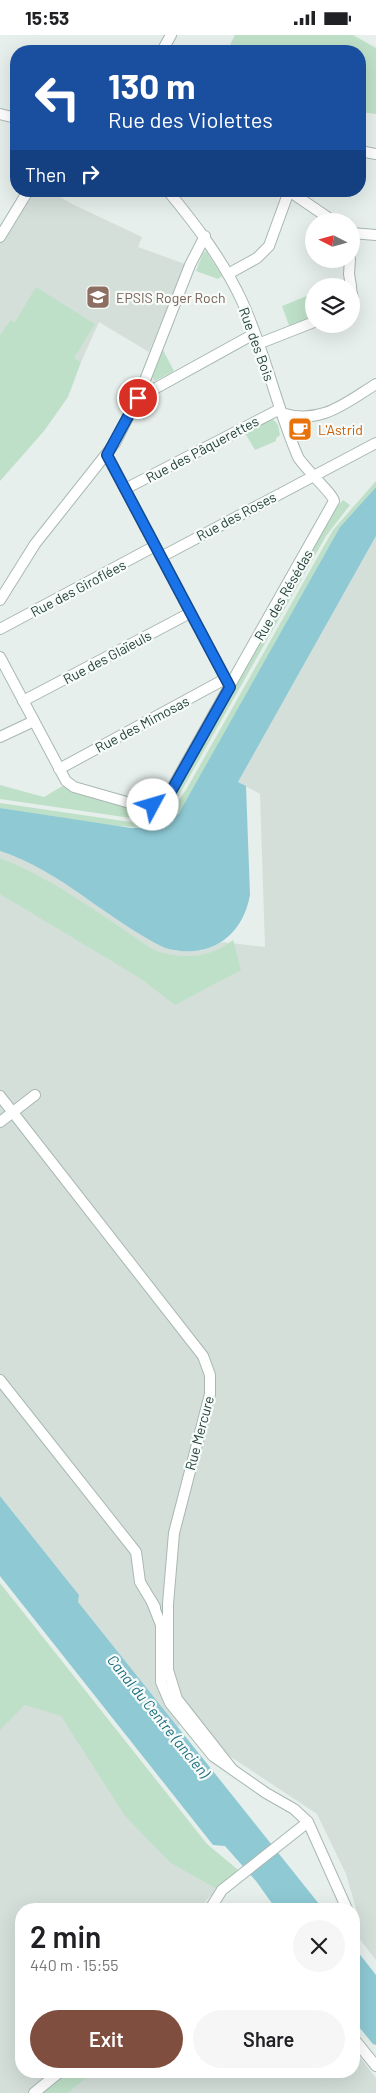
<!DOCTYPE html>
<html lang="en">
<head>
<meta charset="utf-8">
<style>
	:root { --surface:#fff; --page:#f6f6f6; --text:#202124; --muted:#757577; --accent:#7f4e3f }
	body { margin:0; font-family:Barlow,sans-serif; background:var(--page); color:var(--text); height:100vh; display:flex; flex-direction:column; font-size:19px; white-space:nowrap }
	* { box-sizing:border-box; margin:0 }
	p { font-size:16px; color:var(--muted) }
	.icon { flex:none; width:28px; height:28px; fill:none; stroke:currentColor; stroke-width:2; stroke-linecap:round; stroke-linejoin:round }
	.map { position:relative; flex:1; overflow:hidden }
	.sheet { position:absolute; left:15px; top:1868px; width:345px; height:175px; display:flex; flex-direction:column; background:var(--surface); border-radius:20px; box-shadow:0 5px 20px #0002 }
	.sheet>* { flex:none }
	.hud { position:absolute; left:10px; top:10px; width:356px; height:152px; border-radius:20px; box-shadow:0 5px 20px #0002; background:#1a4fa0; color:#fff; overflow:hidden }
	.needle { width:32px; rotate:276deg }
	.tools { position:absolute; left:305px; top:178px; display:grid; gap:10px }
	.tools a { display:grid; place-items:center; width:55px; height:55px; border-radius:50%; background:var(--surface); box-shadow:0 5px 20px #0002; font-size:25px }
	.pin { position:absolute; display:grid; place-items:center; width:42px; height:42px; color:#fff; margin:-21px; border:2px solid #fff; border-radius:50%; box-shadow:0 1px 5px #0007 }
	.me { position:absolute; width:55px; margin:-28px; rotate:51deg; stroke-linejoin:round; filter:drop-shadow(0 0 4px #0008) }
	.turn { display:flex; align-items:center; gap:18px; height:105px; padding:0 15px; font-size:22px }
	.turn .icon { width:65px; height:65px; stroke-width:2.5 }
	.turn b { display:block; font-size:35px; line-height:42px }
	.then { display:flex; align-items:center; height:48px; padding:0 15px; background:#0003; gap:10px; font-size:19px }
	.round { display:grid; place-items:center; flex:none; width:52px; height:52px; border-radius:26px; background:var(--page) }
	.overview { display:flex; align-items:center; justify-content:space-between; height:85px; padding:0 15px }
	h1 { font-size:30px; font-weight:600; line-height:38px }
	.cta { display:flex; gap:10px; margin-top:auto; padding:10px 15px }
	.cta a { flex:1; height:58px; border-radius:30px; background:var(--accent); color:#fff; font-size:20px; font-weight:600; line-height:58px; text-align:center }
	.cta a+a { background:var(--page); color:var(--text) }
	.status { display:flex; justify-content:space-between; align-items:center; height:35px; padding:0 25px; background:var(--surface); direction:ltr }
	.status svg { height:14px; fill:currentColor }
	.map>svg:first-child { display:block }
	.built { fill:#d4dfda }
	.green { fill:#bfe0c8 }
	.water { fill:#8ec9d4 }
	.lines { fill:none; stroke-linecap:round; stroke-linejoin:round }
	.minor-casing { stroke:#a8b8b2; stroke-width:12 }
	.minor { stroke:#fff; stroke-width:10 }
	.route-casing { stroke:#114b97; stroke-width:12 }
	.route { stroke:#1a73e8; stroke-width:9 }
	.labels { text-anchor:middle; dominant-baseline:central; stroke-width:4.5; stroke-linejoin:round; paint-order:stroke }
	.education-label { font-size:14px; fill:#785e54; stroke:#f7fbf9; text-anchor:start }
	.street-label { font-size:14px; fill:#24423a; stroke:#f7fbf9 }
	.food-label { font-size:14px; fill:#c56008; stroke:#f7fbf9; text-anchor:start }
	.water-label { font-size:15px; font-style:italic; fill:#1c6f80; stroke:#f7fbf9 }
</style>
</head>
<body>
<div class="status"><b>15:53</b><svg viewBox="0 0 49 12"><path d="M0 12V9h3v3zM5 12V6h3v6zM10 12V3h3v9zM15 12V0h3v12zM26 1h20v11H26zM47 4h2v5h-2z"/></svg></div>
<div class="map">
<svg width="376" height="2058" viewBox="0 0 376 2058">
	<rect width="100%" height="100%" fill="#e6efeb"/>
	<g class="built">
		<polygon points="32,156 51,156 70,168 142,202 138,212 185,229 149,317 99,287 81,327 10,285 0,300 0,208"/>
		<polygon points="376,501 376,1925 354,1897 354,1889 359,1884 346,1839 317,1779 228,1720 191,1674 178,1692 77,1567 79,1560 0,1461 0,816 18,822 56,842 165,913 176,916 201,916 223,907 265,912 260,759 238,747"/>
		<polygon points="0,1568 226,1847 207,1864 202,1874 21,1874 21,2036 78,2036 52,2058 0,2058"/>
		<polygon points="354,2015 376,2043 376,2058 68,2058 95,2036 354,2036"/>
	</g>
	<g class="green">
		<polygon points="235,0 353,0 376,13 376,79 360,77 360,16 227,16"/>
		<polygon points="206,216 222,241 218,244 196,236 203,218"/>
		<polygon points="36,252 95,289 74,323 81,327 68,362 44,396 0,446 0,300 10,285 15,287"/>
		<polygon points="314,258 314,287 291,296 282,271"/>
		<polygon points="162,313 174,336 155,346 152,342"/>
		<polygon points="272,383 278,390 280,400 276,403 276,406 255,415 245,398"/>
		<path d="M 376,446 L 376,452 L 340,492 L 193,754 C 186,765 180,781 168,787 C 142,802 34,778 0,773 L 0,768 L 144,789 L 168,781 L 186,755 L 333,495 Z"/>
		<path d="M 343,465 L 350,470 L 326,501 L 175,767 C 166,780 155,785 139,784 L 139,781 L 135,780 L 137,773 L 164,769 L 329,482 Z"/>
		<polygon points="0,750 44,762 64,750 132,772 131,783 0,764"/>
		<path d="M 0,823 C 56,845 104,882 154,915 C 182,925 209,924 233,905 L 241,935 L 175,970 L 140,943 L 0,859 Z"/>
		<polygon points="0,1548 207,1809 243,1839 217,1854 171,1828 125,1781 61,1681 25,1670 0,1695"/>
		<polygon points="61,2036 95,2036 68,2058 34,2058"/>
	</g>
	<g class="water">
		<path d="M 376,452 L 376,501 L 238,747 L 246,751 L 250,860 C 242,904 207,925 165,913 C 107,885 62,836 0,816 L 0,773 L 131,793 L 157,792 L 169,787 L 179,778 L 340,492 Z"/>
		<polygon points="0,1461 79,1560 78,1567 323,1874 276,1874 256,1846 225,1811 213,1810 0,1541"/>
		<polygon points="354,1912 376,1940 376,2010 373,2009 354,1986"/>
	</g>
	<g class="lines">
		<g class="minor-casing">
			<g id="minor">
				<polyline points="162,16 171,0"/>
				<polyline points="0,79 16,83"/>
				<polyline points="360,116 376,119"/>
				<polyline points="289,156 333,186"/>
				<polyline points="351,198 376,200"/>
				<polyline points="0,202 28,156"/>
				<polyline points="350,224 349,239 351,251"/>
				<polyline points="228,239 257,223 269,211 289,156"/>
				<polyline points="351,253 353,265 351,270"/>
				<polyline points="258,309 314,287"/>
				<polyline points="138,363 254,299"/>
				<path d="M 281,378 C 321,390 344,369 376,349"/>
				<polyline points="107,420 230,652"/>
				<polyline points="125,454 280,374"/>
				<polyline points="161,522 376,408"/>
				<polyline points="0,565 35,509 115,408 138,363 190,230 205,201"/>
				<polyline points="0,594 155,511"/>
				<path d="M 0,622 L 66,746 L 74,752 L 137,770 L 153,770 L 167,762 L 334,466 C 333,459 305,434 298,422 C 276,371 265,315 241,264 C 222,224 196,190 168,156"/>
				<polyline points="23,666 190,578"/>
				<polyline points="0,702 34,686"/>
				<polyline points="59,734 225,644"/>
				<polyline points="0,1061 203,1321 210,1340 210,1359 174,1498 168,1569 168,1635 177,1664 232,1734"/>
				<polyline points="0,1087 35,1060"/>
				<polyline points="0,1345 136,1517 140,1547 155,1572"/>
				<polyline points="152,1567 161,1590 161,1647 170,1668 213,1721 266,1758 294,1774 308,1787 347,1874"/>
				<polyline points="210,1874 222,1855 308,1787"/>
				<polyline points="354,2004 376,2031"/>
				<polyline points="34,2058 61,2036"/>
			</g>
		</g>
		<use href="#minor" class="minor"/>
	</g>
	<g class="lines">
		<g class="route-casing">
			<polyline id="route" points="138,363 107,420 230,652 168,762 153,770"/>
		</g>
		<use href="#route" class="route"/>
	</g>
	<defs>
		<g id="school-square" transform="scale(1.25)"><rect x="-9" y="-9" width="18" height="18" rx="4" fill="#8d6e63" stroke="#f7fbf9"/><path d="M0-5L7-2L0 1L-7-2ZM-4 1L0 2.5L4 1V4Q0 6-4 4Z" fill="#fff"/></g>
		<g id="cafe-square" transform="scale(1.25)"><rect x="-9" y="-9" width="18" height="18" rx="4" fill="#e8710a" stroke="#f7fbf9"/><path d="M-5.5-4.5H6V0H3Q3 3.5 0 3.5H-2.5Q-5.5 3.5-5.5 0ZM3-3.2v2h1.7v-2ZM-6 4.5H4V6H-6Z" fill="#fff"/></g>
	</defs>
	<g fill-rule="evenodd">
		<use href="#school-square" x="98" y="262"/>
		<use href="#cafe-square" x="300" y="394"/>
	</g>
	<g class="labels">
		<g class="education-label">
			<text x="116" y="262">EPSIS Roger Roch</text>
		</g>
		<g class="street-label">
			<text transform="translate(257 309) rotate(70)">Rue des Bois</text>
			<text transform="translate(202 414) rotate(-28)">Rue des Pâquerettes</text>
			<text transform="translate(236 481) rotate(-28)">Rue des Roses</text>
			<text transform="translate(78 553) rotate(-28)">Rue des Giroflées</text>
			<text transform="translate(283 560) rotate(-60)">Rue des Résédas</text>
			<text transform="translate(107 622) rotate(-28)">Rue des Glaïeuls</text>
			<text transform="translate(142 689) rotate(-28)">Rue des Mimosas</text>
			<text transform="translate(199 1398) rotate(-75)">Rue Mercure</text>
		</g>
		<g class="food-label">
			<text x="318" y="394">L'Astrid</text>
		</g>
		<g class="water-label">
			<text transform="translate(159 1681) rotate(51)">Canal du Centre (ancien)</text>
		</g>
	</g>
</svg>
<div class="tools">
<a><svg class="needle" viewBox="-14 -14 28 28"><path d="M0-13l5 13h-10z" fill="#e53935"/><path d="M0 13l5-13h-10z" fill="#757577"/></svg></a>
<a><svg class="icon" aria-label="layers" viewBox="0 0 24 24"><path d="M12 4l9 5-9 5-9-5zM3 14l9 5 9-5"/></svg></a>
</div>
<div class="pin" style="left:138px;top:363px;background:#d93025"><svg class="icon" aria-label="arrive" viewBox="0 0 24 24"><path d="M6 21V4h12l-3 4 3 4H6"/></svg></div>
<svg class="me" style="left:153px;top:770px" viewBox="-20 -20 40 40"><circle r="19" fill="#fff"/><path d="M0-13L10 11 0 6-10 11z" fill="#1a73e8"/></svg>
<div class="hud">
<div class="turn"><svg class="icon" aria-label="left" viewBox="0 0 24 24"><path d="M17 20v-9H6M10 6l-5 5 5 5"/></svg><div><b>130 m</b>Rue des Violettes</div></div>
<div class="then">Then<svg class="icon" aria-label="right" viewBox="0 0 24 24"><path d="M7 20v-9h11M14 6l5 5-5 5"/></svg></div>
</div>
<section class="sheet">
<div class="overview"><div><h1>2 min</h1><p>440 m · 15:55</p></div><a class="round"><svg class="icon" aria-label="close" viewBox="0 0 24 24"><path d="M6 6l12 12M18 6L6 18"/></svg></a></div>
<div class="cta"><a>Exit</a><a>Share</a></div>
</section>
</div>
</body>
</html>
